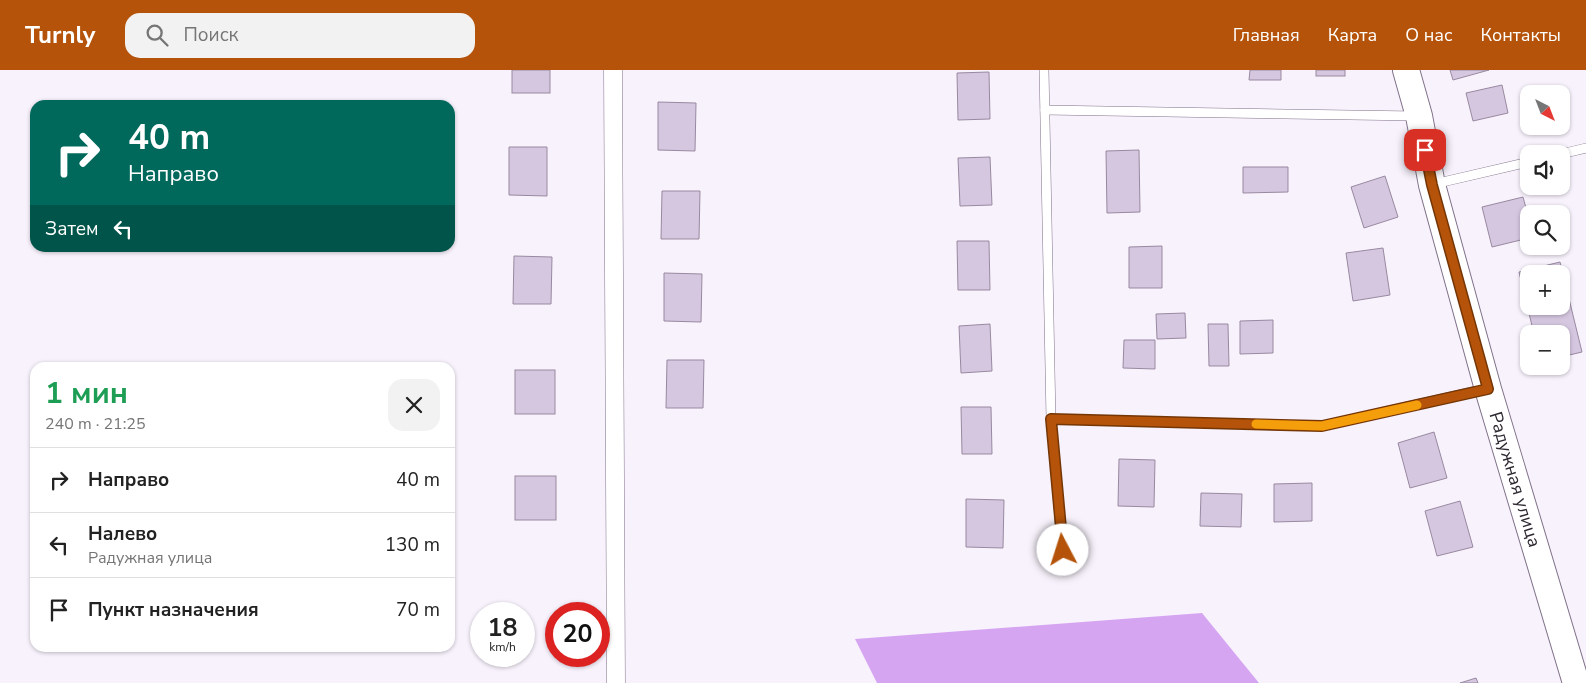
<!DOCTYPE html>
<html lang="ru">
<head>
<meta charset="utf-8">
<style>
	:root { --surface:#fff; --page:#f2f2f2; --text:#222; --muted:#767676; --line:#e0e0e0; --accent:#b45309 }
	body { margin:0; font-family:"Nunito Sans",sans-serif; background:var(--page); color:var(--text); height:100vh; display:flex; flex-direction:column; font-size:19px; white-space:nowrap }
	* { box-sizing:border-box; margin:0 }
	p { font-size:16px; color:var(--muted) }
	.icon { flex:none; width:28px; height:28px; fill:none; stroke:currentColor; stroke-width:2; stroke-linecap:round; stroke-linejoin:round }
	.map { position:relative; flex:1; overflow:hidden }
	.details { position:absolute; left:30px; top:292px; width:425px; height:290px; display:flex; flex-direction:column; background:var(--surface); border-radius:15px; box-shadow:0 1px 4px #0004 }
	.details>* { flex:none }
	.top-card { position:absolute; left:30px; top:30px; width:425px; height:152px; border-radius:15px; box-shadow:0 1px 4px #0004; background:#00695c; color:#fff; overflow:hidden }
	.needle { width:32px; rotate:138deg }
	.tools { position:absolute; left:1520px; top:15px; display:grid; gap:10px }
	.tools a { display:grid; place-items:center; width:50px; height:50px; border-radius:10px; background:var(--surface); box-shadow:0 1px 4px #0004; font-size:25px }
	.speed { position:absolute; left:470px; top:532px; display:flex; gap:10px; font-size:25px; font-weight:700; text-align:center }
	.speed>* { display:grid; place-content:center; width:65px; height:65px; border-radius:50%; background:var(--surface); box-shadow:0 1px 4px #0004; line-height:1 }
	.speed small { font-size:12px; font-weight:400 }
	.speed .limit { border:8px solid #d22; background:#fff; color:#111 }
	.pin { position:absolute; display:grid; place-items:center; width:42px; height:42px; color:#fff; margin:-21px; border-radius:10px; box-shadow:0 2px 8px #0006 }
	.me { position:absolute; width:55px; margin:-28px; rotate:355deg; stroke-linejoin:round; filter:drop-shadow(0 0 4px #0008) }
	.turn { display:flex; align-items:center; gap:18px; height:105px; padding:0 15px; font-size:22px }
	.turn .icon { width:65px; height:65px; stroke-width:2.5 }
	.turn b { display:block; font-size:35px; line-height:42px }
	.then { display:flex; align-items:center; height:48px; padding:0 15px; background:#0003; gap:10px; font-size:19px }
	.round { display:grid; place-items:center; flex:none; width:52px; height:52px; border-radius:15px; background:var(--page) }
	.summary { display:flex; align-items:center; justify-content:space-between; height:85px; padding:0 15px }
	h1 { font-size:30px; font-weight:700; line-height:38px; color:#1e9e55 }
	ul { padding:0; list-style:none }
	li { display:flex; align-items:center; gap:15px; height:65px; padding:0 15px; border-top:1px solid var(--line) }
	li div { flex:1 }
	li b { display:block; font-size:19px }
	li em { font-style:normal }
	header { display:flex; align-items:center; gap:30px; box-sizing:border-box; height:70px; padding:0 25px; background:var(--accent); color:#fff }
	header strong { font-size:24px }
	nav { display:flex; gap:28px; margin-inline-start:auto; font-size:18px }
	.search { width:350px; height:45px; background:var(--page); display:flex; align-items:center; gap:12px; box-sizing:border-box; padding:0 18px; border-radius:15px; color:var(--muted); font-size:19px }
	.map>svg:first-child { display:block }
	.forest { fill:#d6a5f2 }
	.building { fill:#d6c7e0; stroke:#9889a0; fill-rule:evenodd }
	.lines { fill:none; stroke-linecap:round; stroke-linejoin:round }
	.lane-casing { stroke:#807289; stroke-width:10 }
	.street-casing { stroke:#807289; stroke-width:19 }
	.secondary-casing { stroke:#807289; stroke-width:28 }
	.lane { stroke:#fff; stroke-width:9 }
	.street { stroke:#fff; stroke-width:18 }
	.secondary { stroke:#fff; stroke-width:26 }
	.route-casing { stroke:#753606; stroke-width:12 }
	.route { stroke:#b45309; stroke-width:9 }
	.slow { stroke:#f59e0b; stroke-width:9 }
	.labels { text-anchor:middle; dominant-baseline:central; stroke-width:4; stroke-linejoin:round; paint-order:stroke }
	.street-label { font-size:18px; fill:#2e2831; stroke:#f8f2fc }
</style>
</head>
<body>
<header>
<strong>Turnly</strong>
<div class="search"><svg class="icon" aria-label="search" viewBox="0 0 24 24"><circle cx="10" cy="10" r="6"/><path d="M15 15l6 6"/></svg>Поиск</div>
<nav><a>Главная</a><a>Карта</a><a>О нас</a><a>Контакты</a></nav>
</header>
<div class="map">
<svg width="1586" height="613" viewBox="0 0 1586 613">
	<rect width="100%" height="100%" fill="#f8f2fc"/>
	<polygon class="forest" points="1202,543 1259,613 877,613 855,569"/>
	<g class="building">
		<rect x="512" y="0" width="38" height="23"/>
		<polygon points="1250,0 1281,0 1281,10 1249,10"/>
		<rect x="1316" y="0" width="29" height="6"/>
		<polygon points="1450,0 1489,0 1453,10"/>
		<polygon points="989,2 990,49 958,50 957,3"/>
		<polygon points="1502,15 1508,43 1473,51 1466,23"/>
		<polygon points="658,32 696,33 695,81 658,80"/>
		<polygon points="509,77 547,77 547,126 509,125"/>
		<polygon points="1139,80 1140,142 1107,143 1106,81"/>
		<polygon points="990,87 992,135 960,136 958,88"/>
		<polygon points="1243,97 1288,97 1288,122 1243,123"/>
		<polygon points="1385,106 1398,147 1364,158 1351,117"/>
		<polygon points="662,121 700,121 699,169 661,169"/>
		<polygon points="1523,127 1529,149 1529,168 1492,177 1482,137"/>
		<polygon points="957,171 989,171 990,220 958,220"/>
		<polygon points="1162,176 1162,218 1129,218 1129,177"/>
		<polygon points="1383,178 1390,225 1353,231 1346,183"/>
		<polygon points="514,186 552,187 551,234 513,234"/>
		<path d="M 1560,192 L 1582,282 L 1561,287 L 1561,264 L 1534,264 L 1519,202 ZM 1529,204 L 1561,204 L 1561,236 L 1529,236 Z"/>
		<polygon points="664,203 702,204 701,252 664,251"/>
		<polygon points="1185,243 1186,268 1157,269 1156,244"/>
		<polygon points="1273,250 1273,283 1240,284 1240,251"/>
		<polygon points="990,254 992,301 961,303 959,256"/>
		<polygon points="1208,254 1228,254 1229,296 1209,296"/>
		<polygon points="1124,270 1155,270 1155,299 1123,298"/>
		<polygon points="667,290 704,290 703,338 666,338"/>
		<rect x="515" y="300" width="40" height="44"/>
		<polygon points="961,337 991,337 992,384 962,384"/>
		<polygon points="1434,362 1447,408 1410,418 1398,373"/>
		<polygon points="1119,389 1155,390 1154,437 1118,436"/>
		<rect x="515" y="406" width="41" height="44"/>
		<polygon points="1312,413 1312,451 1274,452 1274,414"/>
		<polygon points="1201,423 1242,424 1241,457 1200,456"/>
		<polygon points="966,429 1004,430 1003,478 966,477"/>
		<polygon points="1460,431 1473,477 1437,486 1425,441"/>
		<polygon points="1476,608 1478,613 1460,613"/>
	</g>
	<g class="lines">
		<g class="lane-casing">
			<g id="lane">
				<polyline points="1044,0 1051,349 1064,499"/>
				<polyline points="1045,40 1416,46"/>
				<polyline points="1561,84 1586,78"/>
				<polyline points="1434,114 1529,92"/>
				<polyline points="1051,349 1322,356 1485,319"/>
			</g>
		</g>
		<g class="street-casing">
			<polyline id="street" points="613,0 616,613"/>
		</g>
		<g class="secondary-casing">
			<g id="secondary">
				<path id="s1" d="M 1406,0 L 1419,46 L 1432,115 L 1488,319 L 1576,613"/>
			</g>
		</g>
		<use href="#lane" class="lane"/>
		<use href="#street" class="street"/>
		<use href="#secondary" class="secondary"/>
	</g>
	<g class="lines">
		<g class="route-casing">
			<polyline id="route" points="1063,480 1051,349 1322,356 1488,319 1432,115 1425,80"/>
		</g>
		<use href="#route" class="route"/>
		<polyline class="slow" points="1256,354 1322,356 1417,335"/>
	</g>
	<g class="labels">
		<g class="street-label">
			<text stroke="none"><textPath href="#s1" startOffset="424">Радужная улица</textPath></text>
		</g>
	</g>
</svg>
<div class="tools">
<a><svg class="needle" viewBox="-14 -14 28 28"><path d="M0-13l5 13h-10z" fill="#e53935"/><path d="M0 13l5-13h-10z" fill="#767676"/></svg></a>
<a><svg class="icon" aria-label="sound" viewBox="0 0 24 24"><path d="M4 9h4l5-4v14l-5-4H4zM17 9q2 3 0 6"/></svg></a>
<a><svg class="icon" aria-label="search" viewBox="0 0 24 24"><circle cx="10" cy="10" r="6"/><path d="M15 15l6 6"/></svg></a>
<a>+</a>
<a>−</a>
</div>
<div class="speed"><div>18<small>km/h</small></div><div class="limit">20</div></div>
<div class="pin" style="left:1425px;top:80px;background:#d93025"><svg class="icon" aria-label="arrive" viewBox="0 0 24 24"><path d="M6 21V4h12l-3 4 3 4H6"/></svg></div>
<svg class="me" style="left:1063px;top:480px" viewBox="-20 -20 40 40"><circle r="19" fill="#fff"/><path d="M0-13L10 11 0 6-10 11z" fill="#b45309"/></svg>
<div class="top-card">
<div class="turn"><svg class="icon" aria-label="right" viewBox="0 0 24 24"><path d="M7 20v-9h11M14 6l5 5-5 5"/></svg><div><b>40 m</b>Направо</div></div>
<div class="then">Затем<svg class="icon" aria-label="left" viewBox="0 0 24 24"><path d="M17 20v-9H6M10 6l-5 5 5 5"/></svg></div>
</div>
<section class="details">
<div class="summary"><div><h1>1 мин</h1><p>240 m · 21:25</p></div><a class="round"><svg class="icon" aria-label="close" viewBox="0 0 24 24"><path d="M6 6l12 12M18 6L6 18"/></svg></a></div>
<ul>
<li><svg class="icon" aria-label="right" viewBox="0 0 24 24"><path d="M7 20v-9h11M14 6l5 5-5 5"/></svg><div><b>Направо</b></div><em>40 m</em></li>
<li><svg class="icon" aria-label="left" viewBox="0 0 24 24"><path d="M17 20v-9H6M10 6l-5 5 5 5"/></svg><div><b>Налево</b><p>Радужная улица</p></div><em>130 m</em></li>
<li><svg class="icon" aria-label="arrive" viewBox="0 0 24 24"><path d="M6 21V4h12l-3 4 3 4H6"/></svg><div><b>Пункт назначения</b></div><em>70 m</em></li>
</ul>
</section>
</div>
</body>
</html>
